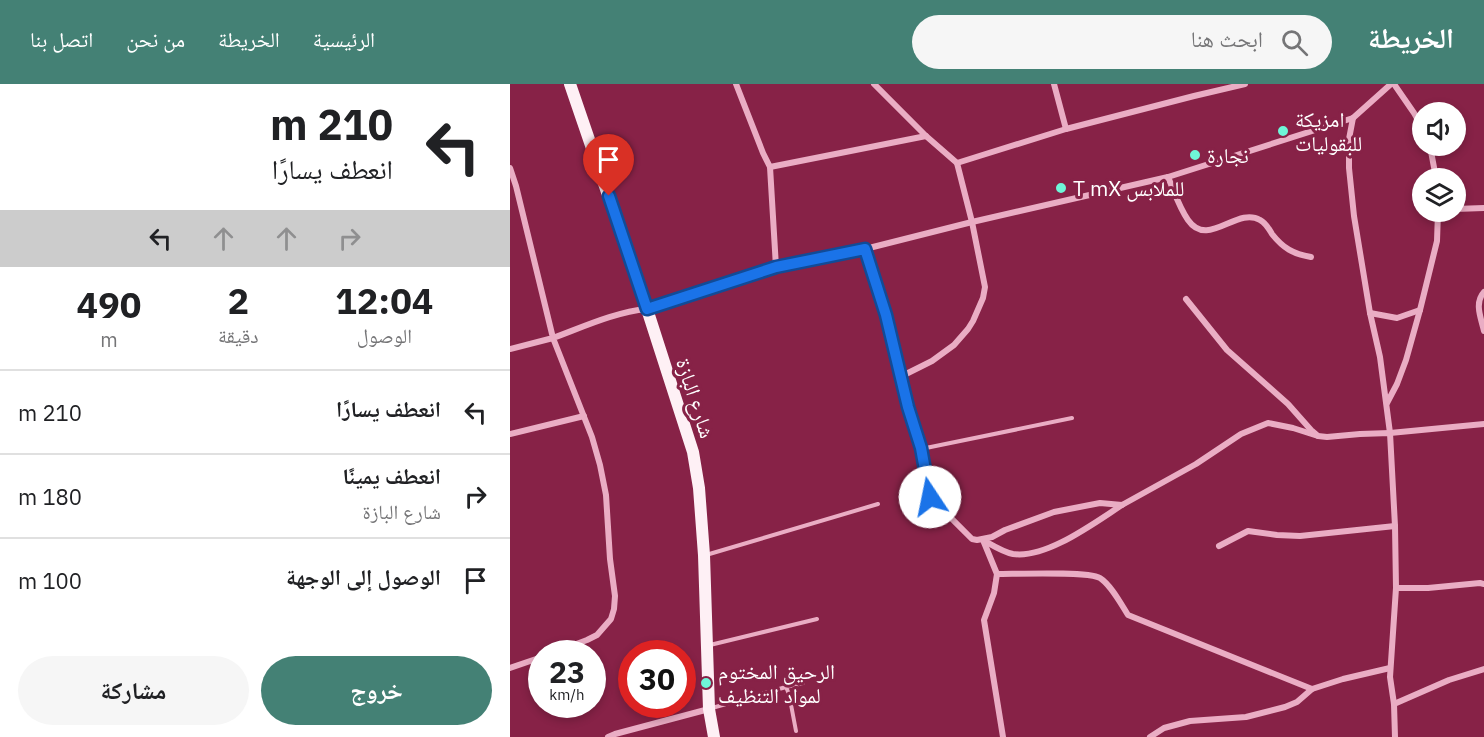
<!DOCTYPE html>
<html lang="ar">
<head>
<meta charset="utf-8">
<style>
	:root { --surface:#fff; --page:#f6f6f6; --text:#202124; --muted:#757577; --line:#e0e0e0; --accent:#448175 }
	body { margin:0; font-family:"IBM Plex Sans","Noto Naskh Arabic",sans-serif; background:var(--page); color:var(--text); direction:rtl; height:100vh; display:flex; flex-direction:column; font-size:22px; white-space:nowrap }
	* { box-sizing:border-box; margin:0 }
	p { font-size:20px; color:var(--muted) }
	.icon { flex:none; width:33px; height:33px; fill:none; stroke:currentColor; stroke-width:2; stroke-linecap:round; stroke-linejoin:round }
	.map { position:relative; flex:1; overflow:hidden; direction:ltr }
	.details { display:flex; flex-direction:column; background:var(--surface); width:510px }
	.details>* { flex:none }
	.banner { background:#fff; color:var(--text); overflow:hidden }
	.fabs { position:absolute; left:902px; top:18px; display:grid; gap:12px }
	.fabs a { display:grid; place-items:center; width:54px; height:54px; border-radius:50%; background:var(--surface); box-shadow:0 3px 9px #0003; font-size:30px }
	.speed { position:absolute; left:18px; top:556px; display:flex; gap:12px; font-size:30px; font-weight:700; text-align:center }
	.speed>* { display:grid; place-content:center; width:78px; height:78px; border-radius:50%; background:var(--surface); box-shadow:0 3px 9px #0003; line-height:1 }
	.speed small { font-size:15px; font-weight:400 }
	.speed .limit { border:9px solid #d22; background:#fff; color:#111 }
	.pin { position:absolute; display:grid; place-items:center; width:51px; height:51px; color:#fff; margin:-62px -26px; border-radius:50% 50% 50% 0; rotate:-45deg; box-shadow:0 0 6px #0007 }
	.pin .icon { rotate:45deg }
	.me { position:absolute; width:66px; margin:-33px; rotate:349deg; stroke-linejoin:round; filter:drop-shadow(0 0 4px #0008) }
	.turn { display:flex; align-items:center; gap:21px; height:126px; padding:0 18px; font-size:27px }
	.turn .icon { width:78px; height:78px; stroke-width:2.5 }
	.turn b { display:block; font-size:42px; line-height:51px }
	.lanes { display:flex; align-items:center; height:57px; padding:0 18px; background:#0003; justify-content:center; gap:30px; direction:ltr }
	.lanes .off { opacity:.35 }
	.eta { display:flex; justify-content:space-evenly; align-items:center; height:102px; text-align:center }
	.eta b { font-size:36px; font-weight:800; line-height:42px }
	.action { display:flex; gap:12px; margin-top:auto; padding:12px 18px }
	.action a { flex:1; height:69px; border-radius:36px; background:var(--accent); color:#fff; font-size:24px; font-weight:800; line-height:69px; text-align:center }
	.action a+a { background:var(--page); color:var(--text) }
	ul { padding:0; list-style:none }
	li { display:flex; align-items:center; gap:18px; height:84px; padding:0 18px; border-top:2px solid var(--line) }
	li div { flex:1 }
	li b { display:block; font-size:22px }
	li em { font-style:normal }
	header { display:flex; align-items:center; gap:36px; box-sizing:border-box; height:84px; padding:0 30px; background:var(--accent); color:#fff }
	header strong { font-size:28px }
	nav { display:flex; gap:33px; margin-inline-start:auto; font-size:21px }
	.search { width:420px; height:54px; background:var(--page); display:flex; align-items:center; gap:15px; box-sizing:border-box; padding:0 21px; border-radius:33px; color:var(--muted); font-size:22px }
	main { display:flex; flex:1; min-height:0 }
	.map>svg:first-child { display:block }
	.lines { fill:none; stroke-linecap:round; stroke-linejoin:round }
	.lane { stroke:#eaadc4; stroke-width:4 }
	.street { stroke:#eaadc4; stroke-width:6 }
	.primary { stroke:#fef0f5; stroke-width:12 }
	.route-casing { stroke:#114b97; stroke-width:15 }
	.route { stroke:#1a73e8; stroke-width:10 }
	.poi-dot { fill:#6ff6d8; stroke:#872247; stroke-width:2 }
	.labels { text-anchor:middle; dominant-baseline:central; stroke-width:6; stroke-linejoin:round; paint-order:stroke }
	.poi-label { font-size:21px; fill:#fff; stroke:#872247; text-anchor:start }
	.street-label { font-size:21px; fill:#fff; stroke:#872247 }
</style>
</head>
<body>
<header>
<strong>الخريطة</strong>
<div class="search"><svg class="icon" aria-label="search" viewBox="0 0 24 24"><circle cx="10" cy="10" r="6"/><path d="M15 15l6 6"/></svg>ابحث هنا</div>
<nav><a>الرئيسية</a><a>الخريطة</a><a>من نحن</a><a>اتصل بنا</a></nav>
</header>
<main>
<div class="map">
<svg width="974" height="653" viewBox="0 0 974 653">
	<rect width="100%" height="100%" fill="#872247"/>
	<g class="lines">
		<g class="lane">
			<polyline points="411,365 562,334"/>
			<polyline points="196,471 368,420"/>
			<polyline points="200,561 307,535"/>
			<polyline points="276,603 293,599"/>
			<polyline points="202,624 276,603 279,610 286,647"/>
		</g>
		<g class="street">
			<polyline points="226,0 253,69 260,83 266,183"/>
			<polyline points="364,0 416,52 447,79 462,138 475,203 473,214 463,237 458,245 444,261 422,277 392,292"/>
			<polyline points="544,0 556,45"/>
			<polyline points="884,0 904,29 912,43"/>
			<polyline points="843,34 839,55 839,84 844,132 860,229 870,273 880,349 974,340"/>
			<polyline points="920,62 926,94"/>
			<polyline points="447,79 556,45 684,12 735,0"/>
			<polyline points="260,83 416,52"/>
			<polyline points="0,84 6,102 43,254 0,265"/>
			<path d="M 658,93 C 664,107 669,123 678,136 C 698,165 727,122 750,136 C 756,139 759,145 762,150 C 773,164 783,170 801,173"/>
			<polyline points="945,125 974,124"/>
			<polyline points="355,165 376,231 398,323 411,365 420,413 462,455 467,456 482,453 495,446 544,428 590,419 612,421 686,380 731,350 758,339 783,344 808,352"/>
			<path d="M 974,208 C 964,219 971,234 974,247"/>
			<polyline points="676,215 717,266 778,320 801,346 808,352 817,353 850,350 880,349 885,442 886,504 880,593 884,620 885,653"/>
			<polyline points="860,229 887,234 910,226"/>
			<polyline points="877,319 887,300 896,276 910,226 927,157 928,128"/>
			<polyline points="0,350 74,332"/>
			<polyline points="473,456 487,490 484,509 474,536 493,653"/>
			<path d="M 473,456 C 482,461 493,468 503,470 C 536,475 584,439 612,421"/>
			<polyline points="709,462 738,447 767,451 790,452 885,442"/>
			<path d="M 487,490 C 506,490 578,487 590,494 C 601,501 611,520 618,531 L 802,605"/>
			<polyline points="886,504 918,504 970,499 974,500"/>
			<path d="M 40,570 L 77,556 L 87,551 L 101,535 L 104,525 L 105,512 L 100,475 L 96,411 L 90,381 L 82,353 L 43,254 C 73,243 105,228 137,225 L 266,183 L 355,165 L 462,138 L 658,93 L 843,34 L 881,0"/>
			<polyline points="0,584 32,573"/>
			<polyline points="884,620 939,596 974,585"/>
			<polyline points="98,653 105,650 199,625"/>
			<polyline points="640,653 654,644 680,637 736,633 775,623 787,618 802,605 833,595 880,584"/>
		</g>
		<polyline class="primary" points="60,0 137,225 183,368 189,404 194,471 199,625 204,653"/>
	</g>
	<g class="lines">
		<g class="route-casing">
			<polyline id="route" points="99,112 137,225 266,183 355,165 376,231 398,323 411,364 420,413"/>
		</g>
		<use href="#route" class="route"/>
	</g>
	<g class="poi-dot">
		<circle cx="773" cy="47" r="6"/>
		<circle cx="685" cy="71" r="6"/>
		<circle cx="551" cy="104" r="6"/>
		<circle cx="196" cy="599" r="6"/>
	</g>
	<g class="labels">
		<g class="poi-label">
			<text x="785" y="35">امزيكة<tspan x="785" dy="24">للبقوليات</tspan></text>
			<text x="697" y="71">نجارة</text>
			<text x="563" y="104">T mX للملابس</text>
			<text x="208" y="587">الرحيق المختوم<tspan x="208" dy="24">لمواد التنظيف</tspan></text>
		</g>
		<g class="street-label">
			<text transform="translate(186 314) rotate(72)">شارع البازة</text>
		</g>
	</g>
</svg>
<div class="fabs">
<a><svg class="icon" aria-label="sound" viewBox="0 0 24 24"><path d="M4 9h4l5-4v14l-5-4H4zM17 9q2 3 0 6"/></svg></a>
<a><svg class="icon" aria-label="layers" viewBox="0 0 24 24"><path d="M12 4l9 5-9 5-9-5zM3 14l9 5 9-5"/></svg></a>
</div>
<div class="speed"><div>23<small>km/h</small></div><div class="limit">30</div></div>
<div class="pin" style="left:99px;top:112px;background:#d93025"><svg class="icon" aria-label="arrive" viewBox="0 0 24 24"><path d="M6 21V4h12l-3 4 3 4H6"/></svg></div>
<svg class="me" style="left:420px;top:413px" viewBox="-20 -20 40 40"><circle r="19" fill="#fff"/><path d="M0-13L10 11 0 6-10 11z" fill="#1a73e8"/></svg>
</div>
<section class="details">
<div class="banner">
<div class="turn"><svg class="icon" aria-label="left" viewBox="0 0 24 24"><path d="M17 20v-9H6M10 6l-5 5 5 5"/></svg><div><b>210 m</b>انعطف يسارًا</div></div>
<div class="lanes"><svg class="icon" aria-label="left" viewBox="0 0 24 24"><path d="M17 20v-9H6M10 6l-5 5 5 5"/></svg><svg class="icon off" aria-label="ahead" viewBox="0 0 24 24"><path d="M12 20V5M6 11l6-6 6 6"/></svg><svg class="icon off" aria-label="ahead" viewBox="0 0 24 24"><path d="M12 20V5M6 11l6-6 6 6"/></svg><svg class="icon off" aria-label="right" viewBox="0 0 24 24"><path d="M7 20v-9h11M14 6l5 5-5 5"/></svg></div>
</div>
<div class="eta">
<div><b>12:04</b><p>الوصول</p></div>
<div><b>2</b><p>دقيقة</p></div>
<div><b>490</b><p>m</p></div>
</div>
<ul>
<li><svg class="icon" aria-label="left" viewBox="0 0 24 24"><path d="M17 20v-9H6M10 6l-5 5 5 5"/></svg><div><b>انعطف يسارًا</b></div><em>210 m</em></li>
<li><svg class="icon" aria-label="right" viewBox="0 0 24 24"><path d="M7 20v-9h11M14 6l5 5-5 5"/></svg><div><b>انعطف يمينًا</b><p>شارع البازة</p></div><em>180 m</em></li>
<li><svg class="icon" aria-label="arrive" viewBox="0 0 24 24"><path d="M6 21V4h12l-3 4 3 4H6"/></svg><div><b>الوصول إلى الوجهة</b></div><em>100 m</em></li>
</ul>
<div class="action"><a>خروج</a><a>مشاركة</a></div>
</section>
</main>
</body>
</html>
